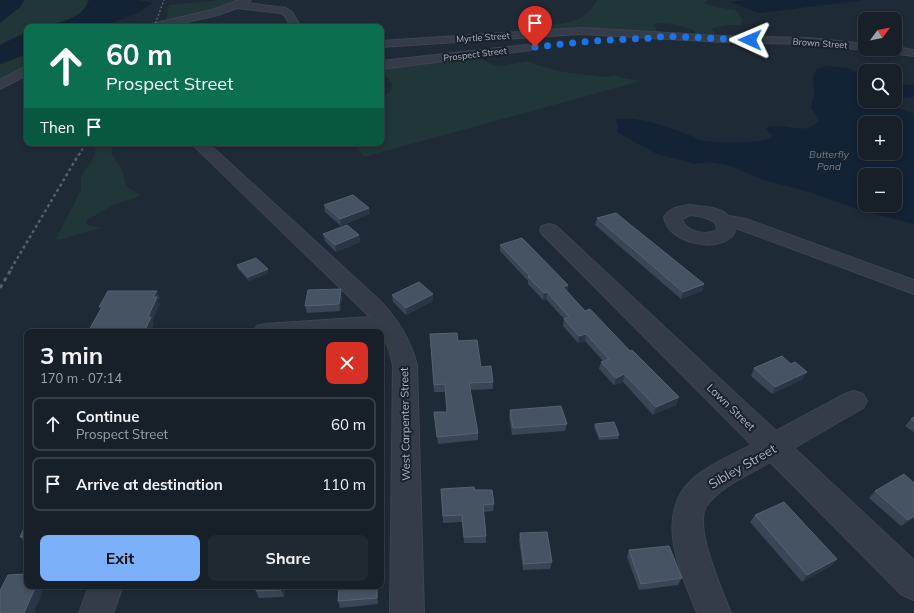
<!DOCTYPE html>
<html lang="en">
<head>
<meta charset="utf-8">
<style>
	:root { --surface:#172029; --page:#202831; --text:#f1f3f6; --muted:#9ea3a8; --line:#363e46; --accent:#7db0fa }
	body { margin:0; font-family:Mulish,sans-serif; background:var(--page); color:var(--text); height:100vh; display:flex; flex-direction:column; font-size:15px; white-space:nowrap }
	* { box-sizing:border-box; margin:0 }
	p { font-size:13px; color:var(--muted) }
	.icon { flex:none; width:22px; height:22px; fill:none; stroke:currentColor; stroke-width:2; stroke-linecap:round; stroke-linejoin:round }
	.map { position:relative; flex:1; overflow:hidden }
	.drawer { position:absolute; left:24px; top:329px; width:360px; height:260px; display:flex; flex-direction:column; background:var(--surface); border-radius:8px; box-shadow:0 2px 6px #0003,0 0 0 1px var(--line) }
	.drawer>* { flex:none }
	.hud { position:absolute; left:24px; top:24px; width:360px; height:122px; border-radius:8px; box-shadow:0 2px 6px #0003,0 0 0 1px var(--line); background:#0b6e4f; color:#fff; overflow:hidden }
	.needle { width:26px; rotate:58deg }
	.tools { position:absolute; left:858px; top:12px; display:grid; gap:8px }
	.tools a { display:grid; place-items:center; width:44px; height:44px; border-radius:8px; background:var(--surface); box-shadow:0 2px 6px #0003,0 0 0 1px var(--line); font-size:20px }
	.pin { position:absolute; display:grid; place-items:center; width:34px; height:34px; color:#fff; margin:-41px -17px; border-radius:50% 50% 50% 0; rotate:-45deg; box-shadow:0 0 4px #0007 }
	.pin .icon { rotate:45deg }
	.me { position:absolute; width:44px; margin:-22px; rotate:271deg; stroke-linejoin:round; filter:drop-shadow(0 0 3px #0008) }
	.turn { display:flex; align-items:center; gap:14px; height:84px; padding:0 16px; font-size:18px }
	.turn .icon { width:52px; height:52px; stroke-width:2.5 }
	.turn b { display:block; font-size:28px; line-height:34px }
	.then { display:flex; align-items:center; height:38px; padding:0 16px; background:#0003; gap:8px; font-size:15px }
	.round { display:grid; place-items:center; flex:none; width:42px; height:42px; border-radius:8px; background:var(--page) }
	.overview { display:flex; align-items:center; justify-content:space-between; height:68px; padding:0 16px }
	h1 { font-size:24px; font-weight:700; line-height:30px }
	.cta { display:flex; gap:8px; margin-top:auto; padding:8px 16px }
	.cta a { flex:1; height:46px; border-radius:8px; background:var(--accent); color:#111; font-size:16px; font-weight:700; line-height:46px; text-align:center }
	.cta a+a { background:var(--page); color:var(--text) }
	ul { padding:0; list-style:none }
	li { display:flex; align-items:center; gap:12px; height:54px; margin:0 8px 6px; padding:0 8px; border:2px solid var(--line); border-radius:8px }
	li div { flex:1 }
	li b { display:block; font-size:15px }
	li em { font-style:normal }
	.map>svg:first-child { display:block }
	.green { fill:#213638 }
	.water { fill:#132234; fill-rule:evenodd }
	.lines { fill:none; stroke-linecap:round; stroke-linejoin:round }
	.minor-casing { stroke:#3c4551; stroke-width:2 }
	.minor { fill:#333c48; fill-rule:evenodd }
	.rail-far3 { stroke:#54606f; stroke-width:1.5; stroke-dasharray:2 2; stroke-linecap:butt }
	.rail-far2 { stroke:#54606f; stroke-width:2; stroke-dasharray:2.5 2.5; stroke-linecap:butt }
	.rail-far1 { stroke:#54606f; stroke-width:2.5; stroke-dasharray:3 3; stroke-linecap:butt }
	.rail { stroke:#54606f; stroke-width:3; stroke-dasharray:4 4; stroke-linecap:butt }
	.wall { fill:#3a4656 }
	.shaded-wall { fill:#2a3645 }
	.building { fill:#465362; stroke:#566272 }
	.route { stroke:#1a73e8; stroke-width:7; stroke-dasharray:0 12.6 }
	.labels { text-anchor:middle; dominant-baseline:central; stroke-width:4; stroke-linejoin:round; paint-order:stroke }
	.far-street-label { font-size:9px; fill:#adb7c5; stroke:#18212c }
	.far-water-label { font-size:10px; font-style:italic; fill:#6582a5; stroke:#18212c }
	.street-label { font-size:11px; fill:#adb7c5; stroke:#18212c }
	.near-street-label { font-size:13px; fill:#adb7c5; stroke:#18212c }
</style>
</head>
<body>
<div class="map">
<svg width="914" height="613" viewBox="0 0 914 613">
	<rect width="100%" height="100%" fill="#1f2a37"/>
	<g class="green">
		<path d="M 24,0 L 89,0 C 82,23 47,27 27,27 L 27,32 L 0,45 L 0,23 L 20,7 Z"/>
		<polygon points="219,0 243,0 236,5 166,21 169,5"/>
		<path d="M 597,0 L 709,0 L 704,3 L 716,7 L 736,10 L 743,21 L 740,25 L 729,25 L 713,28 L 712,29 L 717,39 L 697,38 L 694,30 C 683,27 664,20 653,25 L 656,29 L 656,35 L 550,33 L 541,25 C 564,24 586,23 597,0 Z"/>
		<polygon points="27,53 27,69 0,84 0,65"/>
		<polygon points="477,55 481,59 494,65 502,66 527,61 543,67 564,72 602,77 617,75 622,78 641,81 364,157 353,143 381,143 381,97 391,91 392,83 381,71 381,66"/>
		<polygon points="96,143 112,143 113,148 111,152 123,172 126,186 141,196 115,204 87,220 87,225 101,228 58,240 56,239 81,190 81,177 95,155"/>
	</g>
	<g class="water">
		<polygon points="0,0 24,0 20,7 0,23"/>
		<path d="M 89,0 L 138,0 L 152,3 L 136,14 L 100,27 L 44,27 C 61,22 83,18 89,0 Z"/>
		<polygon points="747,0 863,0 759,13 730,2"/>
		<polygon points="27,32 27,54 0,64 0,45"/>
		<path d="M 828,66 L 847,68 L 865,76 L 865,101 L 890,101 L 890,104 L 914,114 L 914,224 L 863,211 L 806,191 L 761,179 L 728,165 L 710,162 L 695,164 L 657,154 L 617,132 L 619,127 L 616,121 L 617,119 C 638,116 669,127 689,135 C 693,136 696,139 700,140 C 714,143 729,142 743,142 C 753,142 766,142 773,136 L 766,129 L 769,127 C 773,126 777,126 782,126 C 797,127 808,134 819,120 L 811,107 C 812,102 815,96 814,91 C 813,78 810,68 828,66 ZM 865,123 L 895,123 L 895,153 L 865,153 ZM 865,175 L 895,175 L 895,205 L 865,205 Z"/>
		<polygon points="895,84 914,85 914,97 895,99"/>
	</g>
	<g class="lines">
		<g class="minor-casing">
			<g id="minor">
				<polygon points="239,0 251,0 247,3 286,8 292,12 301,27 291,27 285,16 280,13 237,8 218,15 165,27 146,27 147,25 212,10"/>
				<polygon points="871,16 876,17 877,19 866,19"/>
				<polygon points="581,28 722,36 810,38 865,44 865,49 869,49 865,50 810,44 722,42 581,34 381,47 381,41"/>
				<polygon points="527,45 531,46 533,48 531,50 381,69 381,61"/>
				<polygon points="895,47 914,50 914,56 881,52 875,49 895,49"/>
				<polygon points="27,66 27,75 0,89 0,80"/>
				<path d="M 191,143 L 208,143 L 378,299 C 397,318 410,339 417,365 L 424,613 L 390,613 L 393,365 L 388,347 L 380,331 L 253,332 L 257,326 L 265,324 L 370,317 Z"/>
				<path d="M 690,205 L 713,208 L 724,212 L 729,216 L 746,219 L 914,280 L 914,294 L 736,228 C 730,256 668,246 664,217 C 670,208 680,206 690,205 ZM 690,215 C 700,216 709,217 716,224 L 717,230 C 707,236 685,232 682,219 Z"/>
				<path d="M 549,224 L 556,226 L 776,431 L 845,394 L 854,391 L 863,394 L 867,401 L 863,408 L 794,448 L 914,560 L 914,600 L 902,595 L 770,462 C 750,474 721,486 707,505 C 692,525 723,592 731,613 L 697,613 C 682,575 657,525 685,487 C 699,469 732,455 752,445 L 542,234 L 540,230 L 542,226 Z"/>
				<polygon points="89,586 123,586 113,613 79,613"/>
			</g>
		</g>
		<use href="#minor" class="minor"/>
		<polyline class="rail-far3" points="154,27 164,0"/>
		<polyline class="rail-far2" points="79,155 86,143"/>
		<polyline class="rail-far1" points="11,269 79,154"/>
		<polyline class="rail" points="0,288 12,268"/>
	</g>
	<g class="wall">
		<polygon points="324,205 369,208 370,214 341,226 325,212"/>
		<polygon points="597,218 704,284 702,291 681,299 595,225"/>
		<polygon points="323,234 359,235 360,242 336,252 325,241"/>
		<polygon points="500,245 568,285 567,291 585,311 630,351 679,397 676,405 653,415 623,382 614,385 599,369 601,362 603,361 585,341 578,343 563,326 564,319 546,299 543,300 528,284 528,281 500,251"/>
		<polygon points="237,265 268,273 249,281 238,269"/>
		<polygon points="392,295 433,301 406,315 393,302"/>
		<polygon points="342,296 340,311 307,313 305,306"/>
		<polygon points="430,334 458,341 493,382 493,389 470,390 478,433 478,440 438,444 434,412 447,412 445,392 434,392"/>
		<polygon points="791,364 803,379 772,394 751,376 754,368"/>
		<polygon points="510,410 567,424 565,431 512,435 509,417"/>
		<polygon points="914,417 914,432 905,426 911,419"/>
		<polygon points="595,424 619,435 618,439 599,440 594,427"/>
		<polygon points="914,483 914,518 901,526 869,498 875,491"/>
		<polygon points="441,489 475,490 494,504 493,511 483,512 486,536 486,543 464,543 462,522 443,523"/>
		<polygon points="755,515 837,559 831,566 802,582 750,522"/>
		<polygon points="27,522 27,544 26,544 20,537"/>
		<polygon points="520,533 552,562 550,569 523,570 519,540"/>
		<polygon points="629,550 682,578 678,585 639,590 627,557"/>
		<polygon points="257,586 286,586 284,597 259,598 256,591"/>
		<polygon points="339,586 378,586 378,604 340,608 338,601"/>
	</g>
	<g class="shaded-wall">
		<polygon points="369,208 370,214 341,226 340,219"/>
		<polygon points="359,235 360,242 336,252 335,245"/>
		<polygon points="268,269 268,273 249,281 248,277"/>
		<polygon points="704,284 702,291 681,299 683,292"/>
		<polygon points="568,285 567,292 563,287"/>
		<polygon points="341,289 342,296 340,311 339,304"/>
		<polygon points="157,291 160,298 158,300 160,304 153,320 154,324 151,332 144,332 148,317 153,297"/>
		<polygon points="547,292 546,299 543,300 544,293"/>
		<polygon points="433,294 433,301 406,315 406,308"/>
		<polygon points="586,334 585,341 578,343 579,336"/>
		<polygon points="807,372 803,379 772,394 775,387"/>
		<polygon points="624,374 623,382 614,385 616,378"/>
		<polygon points="679,397 676,405 653,415 656,407"/>
		<polygon points="914,516 914,518 901,526 908,520"/>
		<polygon points="837,559 831,566 802,582 807,575"/>
		<polygon points="36,586 45,586 34,613 24,613"/>
		<polygon points="282,586 286,586 284,597 281,590"/>
		<polygon points="377,586 378,586 378,604 377,598"/>
	</g>
	<g class="building">
		<polygon points="353,195 369,208 340,219 324,205"/>
		<polygon points="616,213 704,284 683,292 597,218"/>
		<polygon points="347,225 359,235 335,245 323,234"/>
		<polygon points="522,238 568,285 563,287 585,311 590,309 630,351 632,350 679,397 656,407 624,374 616,378 601,362 609,359 586,334 579,336 564,319 569,317 547,292 544,293 528,277 530,276 500,245"/>
		<polygon points="256,258 268,269 248,277 237,265"/>
		<polygon points="419,282 433,294 406,308 392,295"/>
		<polygon points="341,289 339,304 305,306 308,290"/>
		<polygon points="108,291 157,291 153,297 157,297 148,317 151,317 144,332 88,332 102,307 99,307"/>
		<polygon points="457,333 458,341 477,340 481,367 491,366 493,382 469,383 478,433 437,437 434,412 447,412 445,384 434,385 430,334"/>
		<polygon points="782,356 791,364 795,362 807,372 775,387 754,368"/>
		<polygon points="561,406 567,424 513,428 510,410"/>
		<polygon points="914,417 914,421 911,419"/>
		<polygon points="614,422 619,435 600,437 595,424"/>
		<polygon points="904,474 914,483 914,516 908,520 875,491"/>
		<polygon points="474,487 475,490 492,490 494,504 483,505 486,536 464,537 462,515 443,516 441,489"/>
		<polygon points="784,502 837,559 807,575 755,515"/>
		<polygon points="27,522 27,536 20,537"/>
		<polygon points="547,532 552,562 524,564 520,533"/>
		<polygon points="669,546 682,578 641,584 629,550"/>
		<polygon points="27,574 27,586 36,586 24,613 0,613 0,591 8,575"/>
		<polygon points="257,586 282,586 281,590 256,591"/>
		<polygon points="339,586 377,586 377,598 338,601"/>
	</g>
	<g class="lines">
		<polyline class="route" points="535,47 591,41 653,38 664,36 750,40"/>
	</g>
	<g class="labels">
		<g class="far-street-label">
			<text transform="translate(483 37) rotate(-4)">Myrtle Street</text>
			<text transform="translate(820 43) rotate(4)">Brown Street</text>
			<text transform="translate(475 54) rotate(-7)">Prospect Street</text>
		</g>
		<g class="far-water-label">
			<text x="829" y="154">Butterfly<tspan x="829" dy="12">Pond</tspan></text>
		</g>
		<g class="street-label">
			<text transform="translate(731 407) rotate(44)">Lawn Street</text>
			<text transform="translate(405 424) rotate(-91)">West Carpenter Street</text>
		</g>
		<g class="near-street-label">
			<text transform="translate(742 466) rotate(-30)">Sibley Street</text>
		</g>
	</g>
</svg>
<div class="tools">
<a><svg class="needle" viewBox="-14 -14 28 28"><path d="M0-13l5 13h-10z" fill="#e53935"/><path d="M0 13l5-13h-10z" fill="#9ea3a8"/></svg></a>
<a><svg class="icon" aria-label="search" viewBox="0 0 24 24"><circle cx="10" cy="10" r="6"/><path d="M15 15l6 6"/></svg></a>
<a>+</a>
<a>−</a>
</div>
<div class="pin" style="left:535px;top:47px;background:#d93025"><svg class="icon" aria-label="arrive" viewBox="0 0 24 24"><path d="M6 21V4h12l-3 4 3 4H6"/></svg></div>
<svg class="me" style="left:750px;top:40px" viewBox="-20 -20 40 40"><path d="M0-17L14 15 0 8-14 15z" fill="#1a73e8" stroke="#fff" stroke-width="4"/></svg>
<div class="hud">
<div class="turn"><svg class="icon" aria-label="ahead" viewBox="0 0 24 24"><path d="M12 20V5M6 11l6-6 6 6"/></svg><div><b>60 m</b>Prospect Street</div></div>
<div class="then">Then<svg class="icon" aria-label="arrive" viewBox="0 0 24 24"><path d="M6 21V4h12l-3 4 3 4H6"/></svg></div>
</div>
<section class="drawer">
<div class="overview"><div><h1>3 min</h1><p>170 m · 07:14</p></div><a class="round" style="background:#d93025;color:#fff"><svg class="icon" aria-label="close" viewBox="0 0 24 24"><path d="M6 6l12 12M18 6L6 18"/></svg></a></div>
<ul>
<li><svg class="icon" aria-label="ahead" viewBox="0 0 24 24"><path d="M12 20V5M6 11l6-6 6 6"/></svg><div><b>Continue</b><p>Prospect Street</p></div><em>60 m</em></li>
<li><svg class="icon" aria-label="arrive" viewBox="0 0 24 24"><path d="M6 21V4h12l-3 4 3 4H6"/></svg><div><b>Arrive at destination</b></div><em>110 m</em></li>
</ul>
<div class="cta"><a>Exit</a><a>Share</a></div>
</section>
</div>
</body>
</html>
